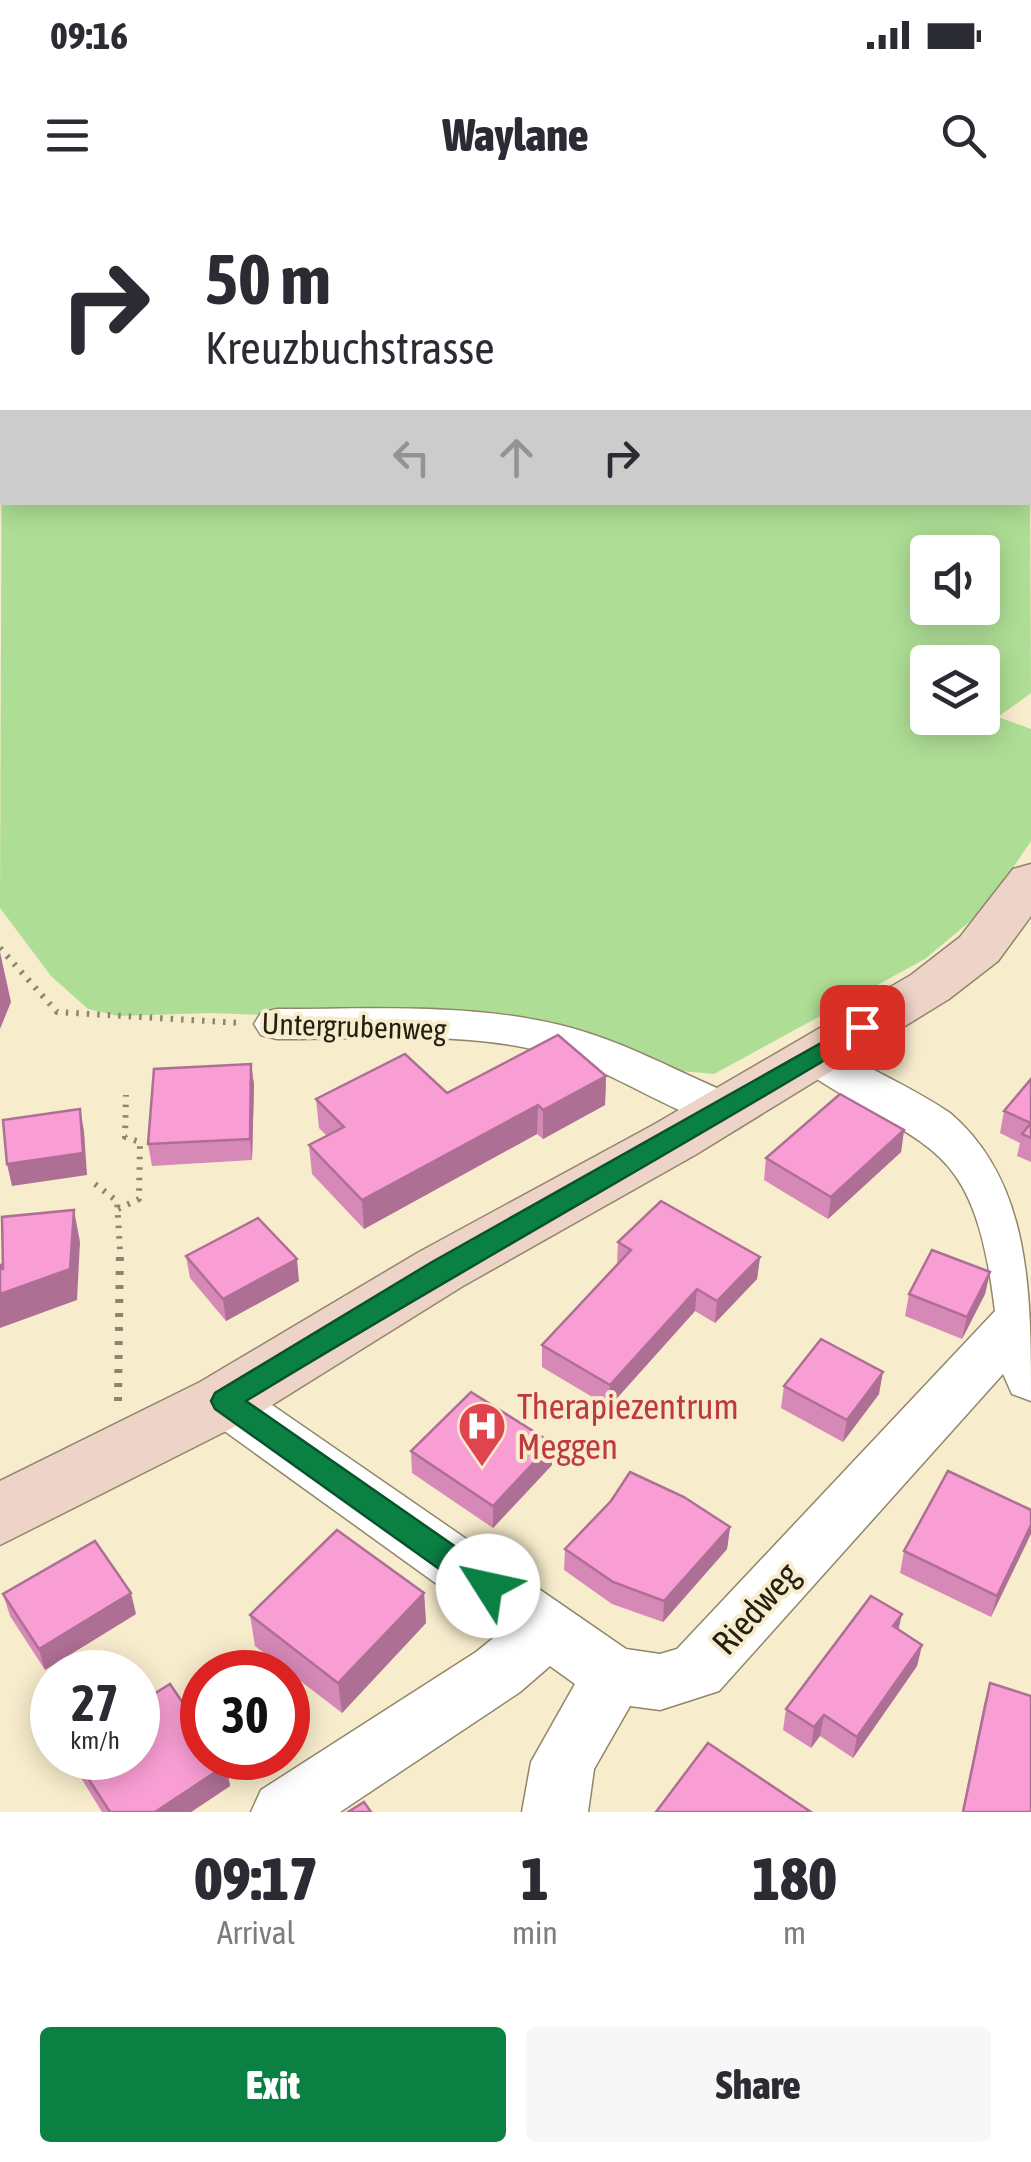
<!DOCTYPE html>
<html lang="en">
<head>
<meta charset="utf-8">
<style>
	:root { --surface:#fff; --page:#f7f7f7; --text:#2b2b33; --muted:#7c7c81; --accent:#0b8043 }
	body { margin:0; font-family:"Asap Condensed",sans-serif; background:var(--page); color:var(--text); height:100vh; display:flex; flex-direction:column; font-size:38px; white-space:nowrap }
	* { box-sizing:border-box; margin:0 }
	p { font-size:32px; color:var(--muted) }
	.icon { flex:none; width:55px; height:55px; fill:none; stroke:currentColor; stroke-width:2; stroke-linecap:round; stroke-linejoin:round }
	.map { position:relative; height:1612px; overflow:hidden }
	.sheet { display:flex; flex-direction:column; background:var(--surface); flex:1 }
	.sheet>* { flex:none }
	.banner { position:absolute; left:0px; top:0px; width:1032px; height:305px; box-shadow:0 5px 25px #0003; background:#fff; color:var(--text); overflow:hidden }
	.fabs { position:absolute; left:910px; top:335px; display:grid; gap:20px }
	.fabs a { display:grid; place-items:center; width:90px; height:90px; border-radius:10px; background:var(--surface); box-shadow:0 5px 25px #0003; font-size:50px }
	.speed { position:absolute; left:30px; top:1450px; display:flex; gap:20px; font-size:50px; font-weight:700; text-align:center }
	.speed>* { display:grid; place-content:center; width:130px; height:130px; border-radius:50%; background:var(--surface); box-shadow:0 5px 25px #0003; line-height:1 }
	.speed small { font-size:25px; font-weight:400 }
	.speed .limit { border:15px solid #d22; background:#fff; color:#111 }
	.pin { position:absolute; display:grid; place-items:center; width:85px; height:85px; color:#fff; margin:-42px; border-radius:20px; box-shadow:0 5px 15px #0006 }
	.me { position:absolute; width:110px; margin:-55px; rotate:305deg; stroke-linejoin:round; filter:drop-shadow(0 0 8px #0008) }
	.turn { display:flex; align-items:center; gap:35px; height:210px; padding:0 40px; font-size:45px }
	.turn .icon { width:130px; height:130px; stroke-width:2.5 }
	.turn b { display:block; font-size:70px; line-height:85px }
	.lanes { display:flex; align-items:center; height:95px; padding:0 40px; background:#0003; justify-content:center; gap:50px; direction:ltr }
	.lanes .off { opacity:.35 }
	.eta { display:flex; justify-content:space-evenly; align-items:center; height:170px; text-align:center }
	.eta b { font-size:60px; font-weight:800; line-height:70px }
	.button { display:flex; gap:20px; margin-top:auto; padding:20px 40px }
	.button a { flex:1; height:115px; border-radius:10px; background:var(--accent); color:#fff; font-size:40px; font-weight:800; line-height:115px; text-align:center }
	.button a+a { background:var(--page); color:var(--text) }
	.status { display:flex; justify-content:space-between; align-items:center; height:70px; padding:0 50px; background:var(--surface); direction:ltr }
	.status svg { height:28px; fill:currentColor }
	header { display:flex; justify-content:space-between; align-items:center; height:130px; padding:0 40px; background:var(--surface); font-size:45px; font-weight:800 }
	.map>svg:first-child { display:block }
	.green { fill:#aede95; fill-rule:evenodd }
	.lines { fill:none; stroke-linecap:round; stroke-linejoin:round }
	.lane-casing { stroke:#918669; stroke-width:3 }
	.street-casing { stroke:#918669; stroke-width:3 }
	.secondary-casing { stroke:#918669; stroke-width:3 }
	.path-far2 { stroke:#8d856f; stroke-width:4; stroke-dasharray:1 5; stroke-linecap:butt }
	.path-far1 { stroke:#8d856f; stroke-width:6; stroke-dasharray:2.5 8; stroke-linecap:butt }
	.path { stroke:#8d856f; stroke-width:8; stroke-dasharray:4 10; stroke-linecap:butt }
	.lane { fill:#fff; fill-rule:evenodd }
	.street { fill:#fff; fill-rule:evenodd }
	.secondary { fill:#eed4c8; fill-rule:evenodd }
	.wall { fill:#d688b6 }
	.shaded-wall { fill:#ae6f94 }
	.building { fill:#f99ed4; stroke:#ae6f94; stroke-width:2.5 }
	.route { fill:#0b8043; stroke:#07532c; stroke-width:2.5 }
	.labels { text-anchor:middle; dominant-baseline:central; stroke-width:8; stroke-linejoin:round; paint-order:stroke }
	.street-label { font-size:30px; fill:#231f13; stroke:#f7eccc }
	.near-health-label { font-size:35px; fill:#be3a42; stroke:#f7eccc; text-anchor:start }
	.near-street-label { font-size:35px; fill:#231f13; stroke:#f7eccc }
</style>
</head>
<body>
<div class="status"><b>09:16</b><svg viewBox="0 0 49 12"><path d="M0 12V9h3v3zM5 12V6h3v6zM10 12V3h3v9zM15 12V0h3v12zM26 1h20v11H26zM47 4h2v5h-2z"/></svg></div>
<header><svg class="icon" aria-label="menu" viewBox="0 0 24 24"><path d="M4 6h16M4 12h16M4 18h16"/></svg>Waylane<svg class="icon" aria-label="search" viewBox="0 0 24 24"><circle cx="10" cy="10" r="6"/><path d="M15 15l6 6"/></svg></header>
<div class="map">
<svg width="1031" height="1612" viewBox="0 0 1031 1612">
	<rect width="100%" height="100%" fill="#f7eccc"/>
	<g class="green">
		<polygon points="0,0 781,0 787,2 4,2"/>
		<path d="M 2,172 L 2,302 L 1030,302 L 1030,296 L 1031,493 L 998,517 L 1031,529 L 1031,641 L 986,708 L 925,759 L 714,874 L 648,868 L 466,823 L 211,813 L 118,816 L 88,809 L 51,776 L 0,708 ZM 928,352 L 982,352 L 982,408 L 928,408 ZM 928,462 L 982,462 L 982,518 L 928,518 Z"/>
	</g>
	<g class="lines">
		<g class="lane-casing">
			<rect id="lane" x="0" y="125" width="2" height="8"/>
		</g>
		<g class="street-casing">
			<g id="street">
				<polygon points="1031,0 1031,14 1030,14 1030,2 1021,2"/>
				<polygon points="1030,179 1031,180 1031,198 1030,197"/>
				<path d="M 277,809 C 370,809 469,803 560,825 C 623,840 679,873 738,897 L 745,909 L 738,921 L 721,926 C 664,909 616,873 559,856 C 471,829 368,840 277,839 L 261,835 L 254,824 L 261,813 Z"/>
				<path d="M 813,839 L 829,844 C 868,869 912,887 950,913 C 1031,982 1031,1092 1031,1201 L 1012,1194 L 1003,1174 L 719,1491 L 660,1510 L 630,1506 L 594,1569 L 588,1612 L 522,1612 L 531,1562 L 575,1484 L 550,1466 L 520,1492 L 340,1612 L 251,1612 L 261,1590 L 476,1452 L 502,1431 L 205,1217 L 196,1201 L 205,1185 L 224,1179 L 243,1185 L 626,1449 L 660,1454 L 677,1449 L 995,1111 C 973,932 928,955 797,866 L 790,855 L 797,844 Z"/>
			</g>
		</g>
		<g class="secondary-casing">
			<polygon id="secondary" points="1031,664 1031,716 998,761 949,799 695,955 463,1086 248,1220 0,1345 0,1281 200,1182 419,1052 653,925 911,775 960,737 1013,669"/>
		</g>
		<g class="path-far2">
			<polyline points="776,0 798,2"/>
			<polyline points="705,2 721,0"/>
		</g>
		<g class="path-far1">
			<polyline points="0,748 57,812 241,823"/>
			<polyline points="95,984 117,1001 120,1050"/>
			<polyline points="118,1009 139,999 140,942 125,937 126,895"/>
		</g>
		<polyline class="path" points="118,1201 120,1048"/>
		<use href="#lane" class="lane"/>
		<use href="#street" class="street"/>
		<use href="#secondary" class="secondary"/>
	</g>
	<g class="wall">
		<polygon points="251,864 254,885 252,960 152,966 148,944"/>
		<polygon points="606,876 605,905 543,939 537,934 364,1029 312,974 309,945 327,936 319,928 316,899 447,893"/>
		<polygon points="1031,879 1031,962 1017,956 1020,943 1000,933 1004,911"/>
		<polygon points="904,930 901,952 828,1019 764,980 766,958"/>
		<polygon points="618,1042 760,1057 757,1079 715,1123 695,1111 609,1207 542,1167 542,1145 617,1065"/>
		<polygon points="186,1056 299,1081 226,1121 190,1078"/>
		<polygon points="990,1072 985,1094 962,1139 905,1116 909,1094"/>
		<polygon points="784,1186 879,1194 843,1242 781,1208"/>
		<polygon points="552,1243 552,1265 493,1328 412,1273 411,1251"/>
		<polygon points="1031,1310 991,1417 900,1373 904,1351"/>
		<polygon points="730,1327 727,1349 663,1422 612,1404 564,1370 565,1349"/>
		<polygon points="424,1393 426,1423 342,1513 255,1446 250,1415"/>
		<polygon points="3,1394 136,1414 45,1470 10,1416"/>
		<polygon points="898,1430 922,1445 917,1466 853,1558 820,1536 811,1548 783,1530 786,1509"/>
		<polygon points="990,1483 1031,1612 962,1612 984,1504"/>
		<polygon points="72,1558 138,1558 226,1565 230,1586 191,1612 102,1612 75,1568"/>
	</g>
	<g class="shaded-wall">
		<polygon points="0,752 11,802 0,829"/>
		<polygon points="251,864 254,885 252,960 250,939"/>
		<polygon points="606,876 605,905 543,939 543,910"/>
		<polygon points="538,905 537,934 364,1029 362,1000"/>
		<polygon points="80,909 84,931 87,975 12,986 7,964"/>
		<polygon points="904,930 901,952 828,1019 831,997"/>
		<polygon points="74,1010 80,1042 77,1100 0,1128 0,1094"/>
		<polygon points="760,1057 757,1079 715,1123 717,1101"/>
		<polygon points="297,1059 299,1081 226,1121 223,1099"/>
		<polygon points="990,1072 985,1094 962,1139 967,1117"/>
		<polygon points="697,1089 695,1111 609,1207 610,1185"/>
		<polygon points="883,1172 879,1194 843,1242 847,1220"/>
		<polygon points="552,1243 552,1265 493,1328 493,1306"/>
		<polygon points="1031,1325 1031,1334 991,1417 997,1396"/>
		<polygon points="730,1327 727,1349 663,1422 664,1401"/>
		<polygon points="131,1393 136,1414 45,1470 39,1449"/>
		<polygon points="424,1393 426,1423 342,1513 338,1483"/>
		<polygon points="902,1414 897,1436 893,1426"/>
		<polygon points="922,1445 917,1466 853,1558 857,1537"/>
		<polygon points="824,1515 820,1536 811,1548 814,1527"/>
		<polygon points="226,1565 230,1586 191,1612 155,1612"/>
	</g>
	<g class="building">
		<polygon points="8,0 45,0 60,2 2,2 2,13 0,11 0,1 6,2"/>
		<polygon points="558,835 606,876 543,910 538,905 362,1000 309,945 344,927 316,899 405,854 447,893"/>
		<polygon points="251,864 250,939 148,944 154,869"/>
		<polygon points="1031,879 1031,938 1022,934 1031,923 1004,911"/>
		<polygon points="840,894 904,930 831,997 766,958"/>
		<polygon points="80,909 83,953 7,964 3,920"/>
		<polygon points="661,1001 760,1057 717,1101 697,1089 610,1185 542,1145 631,1050 618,1042"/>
		<polygon points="74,1010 70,1069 0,1094 0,1064 3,1070 2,1017"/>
		<polygon points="258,1018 297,1059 223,1099 186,1056"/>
		<polygon points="932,1050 990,1072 967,1117 909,1094"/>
		<polygon points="821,1139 883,1172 847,1220 784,1186"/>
		<polygon points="471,1192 552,1243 493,1306 411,1251"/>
		<polygon points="948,1271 1031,1310 1031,1325 997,1396 904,1351"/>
		<polygon points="630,1272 684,1297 730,1327 664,1401 613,1382 565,1349 611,1301"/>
		<polygon points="337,1330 424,1393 338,1483 250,1415"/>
		<polygon points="95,1341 131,1393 39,1449 3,1394"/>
		<polygon points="871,1396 902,1414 893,1426 922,1445 857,1537 824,1515 814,1527 786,1509"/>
		<polygon points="990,1483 1031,1496 1031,1612 963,1612"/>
		<polygon points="170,1484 202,1531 202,1558 221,1558 226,1565 155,1612 110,1612 75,1558 138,1558 138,1504"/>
		<polygon points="708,1543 811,1612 656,1612"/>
		<polygon points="364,1602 371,1612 348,1612"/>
	</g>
	<path class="route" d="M 862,820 L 873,827 L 870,833 C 663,958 452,1075 246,1201 L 499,1377 L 503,1386 L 499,1396 L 488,1400 L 477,1396 L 215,1209 L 211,1201 L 215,1193 L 432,1062 Z"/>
	<defs>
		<g id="hospital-pin" transform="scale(2.5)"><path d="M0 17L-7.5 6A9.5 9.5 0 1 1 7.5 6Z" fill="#e0444e" stroke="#f7eccc"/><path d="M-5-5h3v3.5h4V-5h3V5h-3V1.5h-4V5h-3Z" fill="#fff"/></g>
	</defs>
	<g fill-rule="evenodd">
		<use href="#hospital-pin" x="482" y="1226"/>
	</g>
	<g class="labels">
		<g class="street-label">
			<text transform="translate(354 826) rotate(2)">Untergrubenweg</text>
		</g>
		<g class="near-health-label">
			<text x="517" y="1206">Therapiezentrum<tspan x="517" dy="40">Meggen</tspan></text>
		</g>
		<g class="near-street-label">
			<text transform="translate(755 1408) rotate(-48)">Riedweg</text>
		</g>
	</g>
</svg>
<div class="fabs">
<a><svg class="icon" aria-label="sound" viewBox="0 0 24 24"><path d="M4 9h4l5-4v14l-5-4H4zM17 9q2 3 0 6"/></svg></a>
<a><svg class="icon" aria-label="layers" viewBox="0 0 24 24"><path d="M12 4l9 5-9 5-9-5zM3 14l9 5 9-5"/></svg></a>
</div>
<div class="speed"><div>27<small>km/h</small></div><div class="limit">30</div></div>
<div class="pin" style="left:862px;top:827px;background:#d93025"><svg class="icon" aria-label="arrive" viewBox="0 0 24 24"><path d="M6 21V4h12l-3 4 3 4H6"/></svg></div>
<svg class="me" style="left:488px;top:1386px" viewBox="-20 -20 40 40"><circle r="19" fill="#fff"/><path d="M0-13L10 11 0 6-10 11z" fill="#0b8043"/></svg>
<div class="banner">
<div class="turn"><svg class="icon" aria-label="right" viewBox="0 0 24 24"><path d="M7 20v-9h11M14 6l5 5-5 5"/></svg><div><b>50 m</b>Kreuzbuchstrasse</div></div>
<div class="lanes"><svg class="icon off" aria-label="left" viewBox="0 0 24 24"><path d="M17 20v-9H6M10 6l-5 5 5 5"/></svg><svg class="icon off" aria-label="ahead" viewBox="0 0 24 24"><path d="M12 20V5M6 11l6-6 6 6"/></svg><svg class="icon" aria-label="right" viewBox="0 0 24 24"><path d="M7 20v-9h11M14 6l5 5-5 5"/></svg></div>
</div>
</div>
<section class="sheet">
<div class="eta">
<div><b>09:17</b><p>Arrival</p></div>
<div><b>1</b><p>min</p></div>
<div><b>180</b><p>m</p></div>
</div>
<div class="button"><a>Exit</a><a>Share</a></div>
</section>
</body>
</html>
